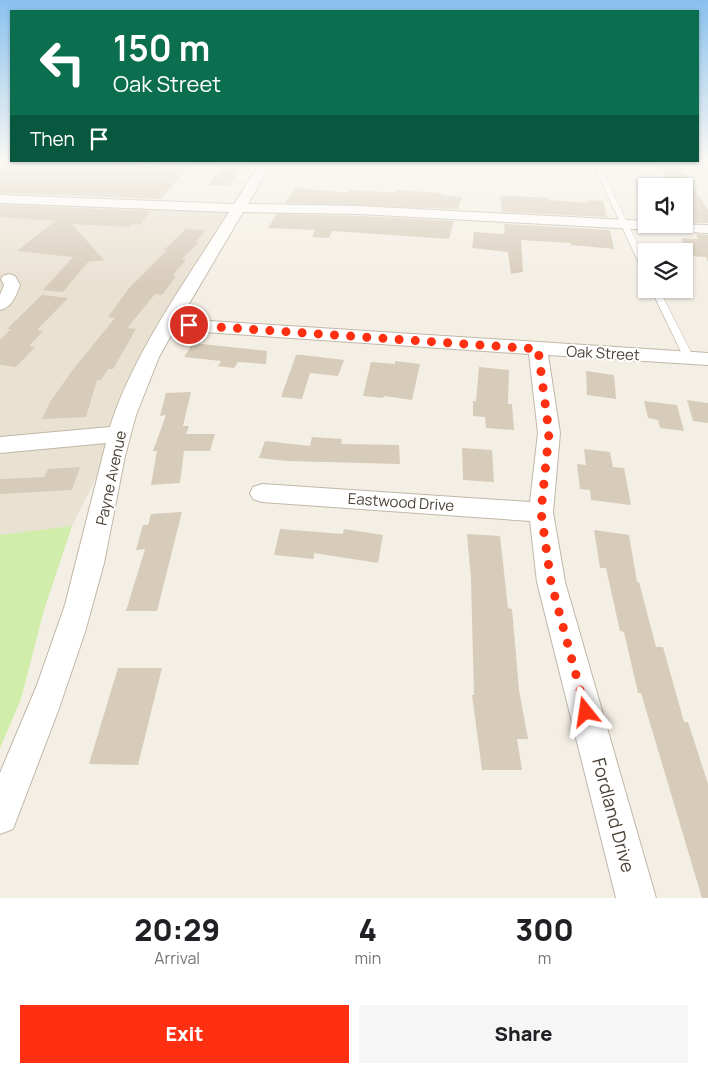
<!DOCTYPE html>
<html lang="en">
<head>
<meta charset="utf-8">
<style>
	:root { --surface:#fff; --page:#f6f6f6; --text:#202124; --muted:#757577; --accent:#ff3011 }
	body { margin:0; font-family:Manrope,sans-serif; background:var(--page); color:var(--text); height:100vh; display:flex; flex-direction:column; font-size:19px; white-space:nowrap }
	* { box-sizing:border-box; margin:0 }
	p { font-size:16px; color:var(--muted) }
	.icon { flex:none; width:28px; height:28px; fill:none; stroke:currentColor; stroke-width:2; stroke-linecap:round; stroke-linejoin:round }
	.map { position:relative; height:898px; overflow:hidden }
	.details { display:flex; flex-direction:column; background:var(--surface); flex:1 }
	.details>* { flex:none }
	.banner { position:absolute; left:10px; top:10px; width:689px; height:152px; border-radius:0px; box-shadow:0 1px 4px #0004; background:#0b6e4f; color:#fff; overflow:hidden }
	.controls { position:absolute; left:638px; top:178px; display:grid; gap:10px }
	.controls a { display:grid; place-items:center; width:55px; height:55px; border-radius:0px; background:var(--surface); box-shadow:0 1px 4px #0004; font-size:25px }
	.pin { position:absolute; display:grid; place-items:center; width:42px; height:42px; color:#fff; margin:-21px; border:2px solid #fff; border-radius:50%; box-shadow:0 1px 5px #0007 }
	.me { position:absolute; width:55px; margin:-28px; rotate:345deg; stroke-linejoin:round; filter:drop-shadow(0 0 4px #0008) }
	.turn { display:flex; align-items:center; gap:18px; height:105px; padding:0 20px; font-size:22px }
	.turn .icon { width:65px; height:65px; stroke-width:2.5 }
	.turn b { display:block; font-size:35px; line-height:42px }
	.then { display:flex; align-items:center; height:48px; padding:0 20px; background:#0003; gap:10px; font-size:19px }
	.eta { display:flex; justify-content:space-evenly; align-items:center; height:85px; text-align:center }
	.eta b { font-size:30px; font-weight:800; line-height:35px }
	.action { display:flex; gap:10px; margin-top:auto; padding:10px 20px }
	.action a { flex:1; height:58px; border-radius:0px; background:var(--accent); color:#fff; font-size:20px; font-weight:800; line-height:58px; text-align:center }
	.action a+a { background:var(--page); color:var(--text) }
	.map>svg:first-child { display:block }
	.residential { fill:#e9e1d2 }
	.green { fill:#d0eda9 }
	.building { fill:#d7cbb9 }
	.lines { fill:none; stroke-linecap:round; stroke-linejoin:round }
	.service-casing { stroke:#c1b7a7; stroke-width:1 }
	.minor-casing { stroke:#c1b7a7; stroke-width:2 }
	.service { fill:#fff; fill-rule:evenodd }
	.minor { fill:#fff; fill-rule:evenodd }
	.route { stroke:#ff3011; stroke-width:9; stroke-dasharray:0 16.2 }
	.labels { text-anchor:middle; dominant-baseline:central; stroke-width:4; stroke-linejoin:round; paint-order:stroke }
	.street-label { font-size:15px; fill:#483f34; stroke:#fff }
	.near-street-label { font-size:18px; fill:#483f34; stroke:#fff }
</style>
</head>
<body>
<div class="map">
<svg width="708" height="898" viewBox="0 0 708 898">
	<rect width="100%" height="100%" fill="#f4efe5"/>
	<polygon class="residential" points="0,160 53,161 3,200 230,211 72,526 0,536"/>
	<polygon class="green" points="72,526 44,610 21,699 0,748 0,535"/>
	<g class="building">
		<polygon points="25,161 88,161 150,166 193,161 161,199 0,193 0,170"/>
		<polygon points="226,161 245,161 238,174 229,186 209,185"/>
		<polygon points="661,161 673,161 684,176 684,172 708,210 708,223 691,223 684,205 684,182 665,180"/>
		<polygon points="295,188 349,193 350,190 395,193 396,190 441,193 441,195 462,197 458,209 285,203"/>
		<polygon points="500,195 549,198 549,200 588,203 587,200 603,201 607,217 502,212"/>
		<polygon points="0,205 151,211 140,225 132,224 130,227 72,224 104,260 88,262 63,292 43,290 73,257 17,251 55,221 0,217"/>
		<polygon points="277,214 359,216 454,221 449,239 332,231 329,238 312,237 315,230 268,228"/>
		<polygon points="504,224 610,230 614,249 571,245 571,243 521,240 523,272 511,274 508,252 472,248 474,232 501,234 505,233"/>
		<polygon points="186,229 206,230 196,242 199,242 182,259 186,260 172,276 176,276 162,295 155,294 127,328 136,329 113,369 108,369 101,380 97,380 86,417 42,419 50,402 74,368 115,318 108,317 130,287 167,250 164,250"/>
		<polygon points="696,234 708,235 708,262 706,257 689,256 681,238 698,239"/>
		<polygon points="42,295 68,298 37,330 43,331 29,346 35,347 16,367 0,365 0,340 11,329 7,329"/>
		<polygon points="193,343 267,351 266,364 238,362 234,368 218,366 221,361 184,357"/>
		<polygon points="296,355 303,355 344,360 338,376 310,373 302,399 281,397"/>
		<polygon points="395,361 420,364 412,400 384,396 383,398 363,396 371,362 395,364"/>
		<polygon points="479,367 509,370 508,404 512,404 514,430 486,428 485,417 473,416 473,401 476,401"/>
		<polygon points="586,371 614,375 616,399 587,395"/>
		<polygon points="191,392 183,426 189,426 186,434 215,434 210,451 184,451 180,483 151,485 157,451 153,451 166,415 160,416 166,393"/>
		<polygon points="687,400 708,403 708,423 693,421"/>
		<polygon points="644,401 677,405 684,431 660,428 658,420 648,418"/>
		<polygon points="312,437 342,439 341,444 399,445 400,464 288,461 259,458 265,441 310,446"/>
		<polygon points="462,448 492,450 494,482 463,480"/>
		<polygon points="584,449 610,452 613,467 624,468 631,505 591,500 590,490 580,489 577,464 586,465"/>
		<polygon points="80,467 72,490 0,494 0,479 44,477 48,469"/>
		<polygon points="182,512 157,611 126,611 145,549 136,550 143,525 148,525 151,514"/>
		<polygon points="280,529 343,534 344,529 383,535 378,563 314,553 314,559 274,555"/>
		<polygon points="594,530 629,535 637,582 639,582 656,647 663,647 684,722 688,722 708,784 708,898 702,898 641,693 638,693 624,632 620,631 606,568 600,568"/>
		<polygon points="467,534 500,536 508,608 512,609 519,690 528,739 517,739 522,770 482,770 472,695 474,695 471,579"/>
		<polygon points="118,668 162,668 138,765 89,764"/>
	</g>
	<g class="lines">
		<g class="service-casing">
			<g id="service">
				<polygon points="592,161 598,161 646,262 646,272 642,270"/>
				<polygon points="651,289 659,289 694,358 692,360 689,361 684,358"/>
			</g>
		</g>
		<g class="minor-casing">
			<g id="minor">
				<path d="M 261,161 L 273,161 L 248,204 L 359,206 L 646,221 L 646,224 L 708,225 L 708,233 L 359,214 L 243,212 L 180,319 L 708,353 L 708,365 L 548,355 L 560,433 L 553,512 L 565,582 L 656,898 L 616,898 L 537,582 L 530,521 L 262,502 L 253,499 L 250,493 L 253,487 L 262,484 L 530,502 L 538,433 L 529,354 L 174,330 L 159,357 L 136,415 L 125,456 L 104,563 L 85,632 L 58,711 L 13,829 L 0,834 L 0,773 L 37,685 L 65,605 L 106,443 L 0,453 L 0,437 L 110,427 C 134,351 187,280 229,212 L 0,203 L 0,195 L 234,204 Z"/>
				<path d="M 9,274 L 15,276 L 20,285 C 16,296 12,307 0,310 L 0,295 L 4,285 L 1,279 L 3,276 Z"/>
			</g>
		</g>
		<use href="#service" class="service"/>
		<use href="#minor" class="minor"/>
	</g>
	<linearGradient id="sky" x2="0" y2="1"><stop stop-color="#89c1ee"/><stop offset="0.56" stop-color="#faf8f3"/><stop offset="1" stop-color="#faf8f3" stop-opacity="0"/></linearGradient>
	<rect width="708" height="286" fill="url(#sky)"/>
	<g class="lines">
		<polyline class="route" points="189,325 538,349 549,433 541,512 551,582 586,712"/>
	</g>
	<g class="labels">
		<g class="street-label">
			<text transform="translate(603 353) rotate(3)">Oak Street</text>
			<text transform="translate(111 478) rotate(-78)">Payne Avenue</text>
			<text transform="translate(401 502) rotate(4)">Eastwood Drive</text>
		</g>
		<g class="near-street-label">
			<text transform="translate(614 815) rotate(75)">Fordland Drive</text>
		</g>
	</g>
</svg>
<div class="controls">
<a><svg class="icon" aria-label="sound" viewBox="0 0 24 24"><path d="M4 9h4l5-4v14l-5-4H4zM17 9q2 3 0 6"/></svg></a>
<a><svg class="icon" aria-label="layers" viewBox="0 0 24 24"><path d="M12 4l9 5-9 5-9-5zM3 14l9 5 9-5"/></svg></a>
</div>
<div class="pin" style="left:189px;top:325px;background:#d93025"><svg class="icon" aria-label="arrive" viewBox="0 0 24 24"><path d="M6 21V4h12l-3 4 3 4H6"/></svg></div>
<svg class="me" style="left:586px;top:712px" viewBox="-20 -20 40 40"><path d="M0-17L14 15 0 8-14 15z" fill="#ff3011" stroke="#fff" stroke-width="4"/></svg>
<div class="banner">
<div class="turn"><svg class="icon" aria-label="left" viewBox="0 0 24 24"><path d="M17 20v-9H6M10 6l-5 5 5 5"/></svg><div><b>150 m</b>Oak Street</div></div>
<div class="then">Then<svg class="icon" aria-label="arrive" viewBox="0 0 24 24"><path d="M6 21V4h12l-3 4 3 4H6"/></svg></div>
</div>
</div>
<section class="details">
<div class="eta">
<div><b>20:29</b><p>Arrival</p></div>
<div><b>4</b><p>min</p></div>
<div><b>300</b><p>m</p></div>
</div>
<div class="action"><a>Exit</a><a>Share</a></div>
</section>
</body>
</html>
